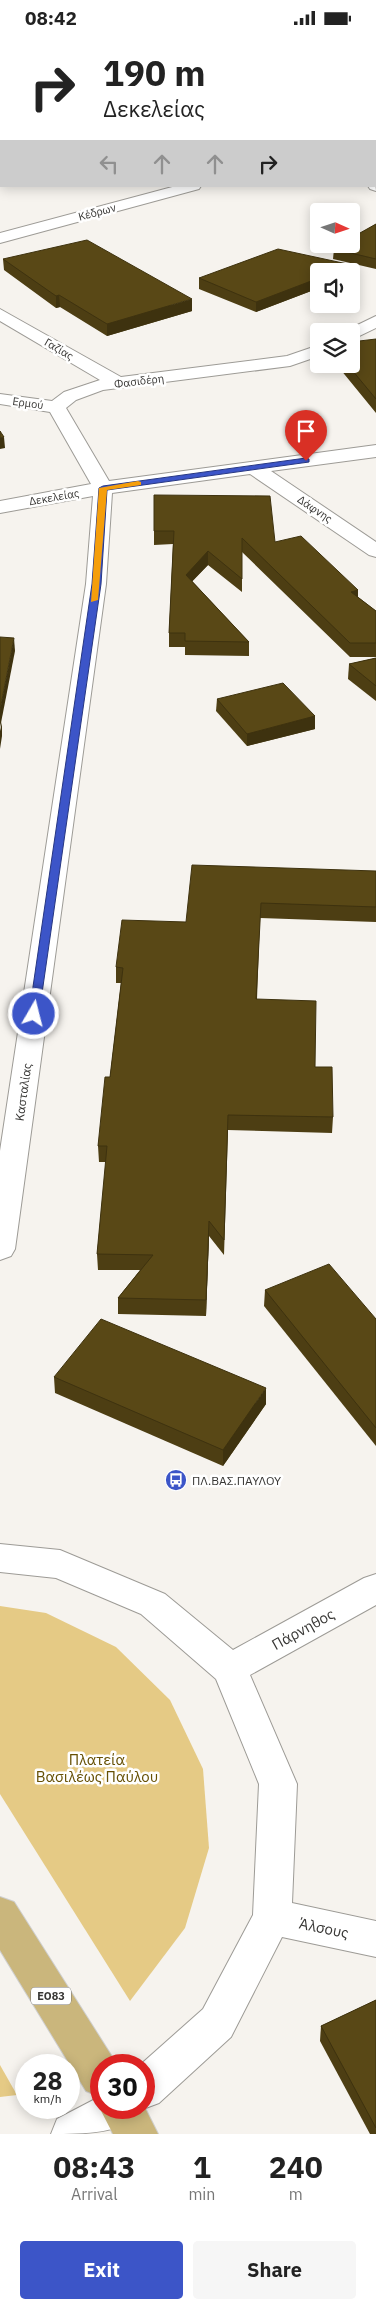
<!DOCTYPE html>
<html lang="en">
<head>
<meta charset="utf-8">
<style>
	:root { --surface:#fff; --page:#f6f6f6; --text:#222; --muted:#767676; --accent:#3c55c8 }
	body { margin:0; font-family:"IBM Plex Sans",sans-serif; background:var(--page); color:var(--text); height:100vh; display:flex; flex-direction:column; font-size:19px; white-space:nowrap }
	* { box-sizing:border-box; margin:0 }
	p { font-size:16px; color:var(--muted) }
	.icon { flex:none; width:28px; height:28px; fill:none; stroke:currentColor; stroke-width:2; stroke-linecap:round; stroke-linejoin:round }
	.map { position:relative; height:2099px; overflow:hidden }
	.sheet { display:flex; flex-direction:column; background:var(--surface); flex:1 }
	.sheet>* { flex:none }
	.guide { position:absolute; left:0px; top:0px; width:376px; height:152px; box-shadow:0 2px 12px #0003; background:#fff; color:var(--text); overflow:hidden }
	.needle { width:32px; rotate:93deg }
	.buttons { position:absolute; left:310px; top:168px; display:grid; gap:10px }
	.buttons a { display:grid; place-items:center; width:50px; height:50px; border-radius:5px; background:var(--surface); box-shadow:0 2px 12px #0003; font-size:25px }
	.speed { position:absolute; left:15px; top:2019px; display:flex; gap:10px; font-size:25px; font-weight:700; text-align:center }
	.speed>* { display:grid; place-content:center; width:65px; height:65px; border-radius:50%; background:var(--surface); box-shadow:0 2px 12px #0003; line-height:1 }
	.speed small { font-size:12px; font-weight:400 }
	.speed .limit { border:8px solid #d22; background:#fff; color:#111 }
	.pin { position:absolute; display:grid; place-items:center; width:42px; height:42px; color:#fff; margin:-51px -21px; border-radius:50% 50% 50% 0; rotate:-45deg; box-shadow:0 0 5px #0007 }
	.pin .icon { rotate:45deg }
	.me { position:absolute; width:55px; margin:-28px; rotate:8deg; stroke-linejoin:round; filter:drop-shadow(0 0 4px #0008) }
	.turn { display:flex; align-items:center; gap:18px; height:105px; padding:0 20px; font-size:22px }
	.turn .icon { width:65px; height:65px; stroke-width:2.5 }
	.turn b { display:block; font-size:35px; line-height:42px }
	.lanes { display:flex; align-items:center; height:48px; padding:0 20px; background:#0003; justify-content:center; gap:25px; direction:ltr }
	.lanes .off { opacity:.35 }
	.eta { display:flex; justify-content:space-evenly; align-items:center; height:85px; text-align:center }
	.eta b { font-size:30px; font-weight:800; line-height:35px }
	.cta { display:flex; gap:10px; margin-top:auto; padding:10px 20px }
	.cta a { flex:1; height:58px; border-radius:5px; background:var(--accent); color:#fff; font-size:20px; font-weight:800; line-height:58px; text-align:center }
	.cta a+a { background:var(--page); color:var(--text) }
	.status { display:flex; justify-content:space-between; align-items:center; height:35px; padding:0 25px; background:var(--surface); direction:ltr }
	.status svg { height:14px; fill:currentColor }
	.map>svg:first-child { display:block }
	.green { fill:#e5ca85 }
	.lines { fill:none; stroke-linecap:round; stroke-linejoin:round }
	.minor-casing { stroke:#9d9b96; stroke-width:2 }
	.major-casing { stroke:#cfcfcf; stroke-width:2 }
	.minor { fill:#fff; fill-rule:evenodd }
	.major { fill:#cab67c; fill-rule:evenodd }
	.wall { fill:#4d3e13 }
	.shaded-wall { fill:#3e320f }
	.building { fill:#594816; stroke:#3e320f }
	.route { fill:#3c55c8; stroke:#273782 }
	.slow { fill:#f59e0b }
	.labels { text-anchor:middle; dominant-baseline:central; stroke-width:5; stroke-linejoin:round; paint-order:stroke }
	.far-street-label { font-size:11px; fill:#383735; stroke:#fff }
	.shield { fill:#fff; stroke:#747372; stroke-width:1 }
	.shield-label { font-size:11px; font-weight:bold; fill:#383735 }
	.street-label { font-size:12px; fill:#383735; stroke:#fff }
	.poi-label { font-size:12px; fill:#383735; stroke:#fff; text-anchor:start }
	.near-street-label { font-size:15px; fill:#383735; stroke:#fff }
	.near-park-label { font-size:15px; fill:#665004; stroke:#fff }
</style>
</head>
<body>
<div class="status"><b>08:42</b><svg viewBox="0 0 49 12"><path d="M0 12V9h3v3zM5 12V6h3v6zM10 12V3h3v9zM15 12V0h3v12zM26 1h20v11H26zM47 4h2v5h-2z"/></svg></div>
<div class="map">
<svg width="376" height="2099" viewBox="0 0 376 2099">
	<rect width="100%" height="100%" fill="#f6f3ee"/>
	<g class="green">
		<polygon points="0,1571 46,1578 116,1612 170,1665 203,1734 209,1813 185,1893 130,1966 0,1759"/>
		<polygon points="0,2030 17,2060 0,2062"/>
	</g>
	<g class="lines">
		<g class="minor-casing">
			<g id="minor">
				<rect x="375" y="97" width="1" height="8"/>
				<polygon points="375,146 376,156 370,154 368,151 375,151"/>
				<polygon points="176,151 201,151 199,154 0,208 0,198"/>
				<polygon points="0,274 121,342 287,321 319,310 319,321 290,331 103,355 76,365 66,373 109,446 376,410 376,422 271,436 376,507 376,522 369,520 250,439 112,458 106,549 15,1214 11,1221 0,1225 0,1116 86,549 93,461 0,478 0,466 91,449 50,377 0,369 0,359 52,366 64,357 100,345 0,286"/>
				<polygon points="376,281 376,293 351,305 351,296 345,296"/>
				<path d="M 0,1509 L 60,1515 L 165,1559 L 233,1615 L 364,1543 L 376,1539 L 376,1570 L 250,1640 L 297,1749 L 292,1868 L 376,1886 L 376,1922 L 282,1902 L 231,2002 L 159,2068 L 143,2074 C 129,2099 82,2099 51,2099 L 57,2084 L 101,2061 L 101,2072 L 144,2072 L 144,2030 L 140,2030 L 203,1974 L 253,1880 L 259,1749 L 216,1644 L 141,1579 L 56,1543 L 0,1537 Z"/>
			</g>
		</g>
		<g class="major-casing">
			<g id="major">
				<polygon points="0,1862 14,1867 116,2028 117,2030 101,2030 101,2062 86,2056 0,1915"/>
				<polygon points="101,2067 101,2072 144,2071 158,2099 113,2099 99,2072"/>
			</g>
		</g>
		<use href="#minor" class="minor"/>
		<use href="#major" class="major"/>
	</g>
	<g class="wall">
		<polygon points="376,189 376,234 333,224 334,214"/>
		<polygon points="3,224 192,276 107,301 60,272 56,273 4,235"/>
		<polygon points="352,230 351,240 351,236 319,236 319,253 256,277 199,254 199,243"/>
		<polygon points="376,304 376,378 336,329 351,329"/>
		<polygon points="154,460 275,507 358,555 358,562 376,576 376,622 350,622 242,517 242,557 208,530 192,546 249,607 249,621 185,620 185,612 169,612 169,598 173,509 154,510"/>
		<polygon points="376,623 376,666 348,644 349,629"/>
		<polygon points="217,664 315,681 315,694 247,711 216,676"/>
		<polygon points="376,836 376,887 260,883 257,964 315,1032 333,1082 332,1098 228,1095 224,1220 209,1201 206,1281 118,1279 118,1263 140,1235 98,1235 97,1219 106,1127 99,1127 98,1111 110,1042 121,948 116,948 116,932 186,887"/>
		<polygon points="265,1255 376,1284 376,1411 264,1271"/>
		<polygon points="54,1342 266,1369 223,1431 55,1358"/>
		<polygon points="376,1965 376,2099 370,2099 320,2006 321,1991"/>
	</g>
	<g class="shaded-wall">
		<polygon points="352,230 351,240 351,236 336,236"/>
		<polygon points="319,243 319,253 256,277 256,267"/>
		<polygon points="59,260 60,272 56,273 56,261"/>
		<polygon points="192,264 192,276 107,301 107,289"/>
		<polygon points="4,402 5,413 0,414 0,403"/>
		<polygon points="208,516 208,530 186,553 186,540"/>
		<polygon points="358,555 358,568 351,557"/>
		<polygon points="14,603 15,616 0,693 0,675"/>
		<polygon points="315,681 315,694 247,711 247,699"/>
		<polygon points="2,687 2,701 0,714 0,696"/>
		<polygon points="209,1186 209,1201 206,1281 206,1265"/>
		<polygon points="266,1353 266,1369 223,1431 223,1415"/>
	</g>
	<g class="building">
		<polygon points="376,189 376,224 334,214 342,209 351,209 351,203"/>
		<polygon points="87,205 192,264 107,289 59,260 56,261 3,224"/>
		<polygon points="278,214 352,230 336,236 319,236 319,243 256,267 199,243"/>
		<polygon points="376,304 376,364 347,329 351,329 351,307"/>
		<polygon points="0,396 4,402 0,403"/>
		<polygon points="154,460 270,461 275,507 301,501 358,555 351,557 376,576 376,608 350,608 242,503 242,544 208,516 186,540 249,607 185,606 185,598 169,598 174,496 154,496"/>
		<polygon points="0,602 14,603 0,675"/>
		<polygon points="376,623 376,651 349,629"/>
		<polygon points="283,648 315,681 247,699 217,664"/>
		<polygon points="192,830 376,836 376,872 261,868 256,964 316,966 315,1032 332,1032 333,1082 228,1080 224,1205 209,1186 206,1265 118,1263 153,1220 97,1219 107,1111 98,1111 105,1042 110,1042 123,933 116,932 122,885 186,887"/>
		<polygon points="329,1229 376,1284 376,1393 265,1255"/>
		<polygon points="101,1284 266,1353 223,1415 54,1342"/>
		<polygon points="376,1965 376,2093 321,1991"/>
	</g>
	<polygon class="route" points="306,423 309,424 309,427 107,455 101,549 39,979 38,982 30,982 29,979 92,549 99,453 103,451"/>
	<polygon class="slow" points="138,446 141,447 141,450 107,455 98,565 91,567 99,453"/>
	<defs>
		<g id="bus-disc" transform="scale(1.125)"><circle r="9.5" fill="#3c55c8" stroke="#fff"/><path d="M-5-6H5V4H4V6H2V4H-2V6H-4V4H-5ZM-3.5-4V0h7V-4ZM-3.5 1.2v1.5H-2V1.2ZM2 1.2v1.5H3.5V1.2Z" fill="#fff"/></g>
	</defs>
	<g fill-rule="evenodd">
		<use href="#bus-disc" x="176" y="1445"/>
	</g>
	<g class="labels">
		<g class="far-street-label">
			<text transform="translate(97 177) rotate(-15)">Κέδρων</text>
			<text transform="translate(59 314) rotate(30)">Γαζίας</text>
			<text transform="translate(139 346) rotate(-7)">Φασιδέρη</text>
			<text transform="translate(28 368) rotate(8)">Ερμού</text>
			<text transform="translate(54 462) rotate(-10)">Δεκελείας</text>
			<text transform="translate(315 474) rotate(34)">Δάφνης</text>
		</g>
		<rect class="shield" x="31" y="1952.5" width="40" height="17" rx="4"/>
		<g class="shield-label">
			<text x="51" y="1961">ΕΟ83</text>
		</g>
		<g class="street-label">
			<text transform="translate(23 1057) rotate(-82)">Κασταλίας</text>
		</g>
		<g class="poi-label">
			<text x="192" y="1445">ΠΛ.ΒΑΣ.ΠΑΥΛΟΥ</text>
		</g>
		<g class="near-street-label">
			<text transform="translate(303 1594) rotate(-29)">Πάρνηθος</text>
			<text transform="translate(324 1893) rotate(12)">Άλσους</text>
		</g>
		<g class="near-park-label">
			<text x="97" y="1724">Πλατεία<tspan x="97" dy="17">Βασιλέως Παύλου</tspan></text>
		</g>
	</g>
</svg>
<div class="buttons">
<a><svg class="needle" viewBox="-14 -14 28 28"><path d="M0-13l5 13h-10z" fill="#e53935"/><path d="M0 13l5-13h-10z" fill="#767676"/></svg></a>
<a><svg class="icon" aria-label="sound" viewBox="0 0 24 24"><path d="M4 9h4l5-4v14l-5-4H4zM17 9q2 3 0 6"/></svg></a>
<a><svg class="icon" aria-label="layers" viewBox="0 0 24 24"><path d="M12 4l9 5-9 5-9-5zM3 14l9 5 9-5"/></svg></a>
</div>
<div class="speed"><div>28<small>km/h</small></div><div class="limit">30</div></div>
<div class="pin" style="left:306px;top:426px;background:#d93025"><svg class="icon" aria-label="arrive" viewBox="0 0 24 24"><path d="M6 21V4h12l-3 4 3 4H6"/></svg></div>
<svg class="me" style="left:34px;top:979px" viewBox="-20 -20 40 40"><circle r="17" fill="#3c55c8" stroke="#fff" stroke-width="3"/><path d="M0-11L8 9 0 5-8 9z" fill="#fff"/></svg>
<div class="guide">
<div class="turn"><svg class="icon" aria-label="right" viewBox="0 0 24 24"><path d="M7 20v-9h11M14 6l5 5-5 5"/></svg><div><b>190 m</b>Δεκελείας</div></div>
<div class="lanes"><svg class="icon off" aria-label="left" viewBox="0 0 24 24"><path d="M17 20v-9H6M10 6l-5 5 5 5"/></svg><svg class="icon off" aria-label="ahead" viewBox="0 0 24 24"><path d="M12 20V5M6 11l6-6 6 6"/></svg><svg class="icon off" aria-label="ahead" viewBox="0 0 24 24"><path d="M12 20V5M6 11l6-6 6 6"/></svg><svg class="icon" aria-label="right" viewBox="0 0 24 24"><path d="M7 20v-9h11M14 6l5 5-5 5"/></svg></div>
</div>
</div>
<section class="sheet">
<div class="eta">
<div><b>08:43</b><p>Arrival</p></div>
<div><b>1</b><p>min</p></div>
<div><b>240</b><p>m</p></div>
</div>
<div class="cta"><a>Exit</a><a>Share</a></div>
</section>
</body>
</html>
